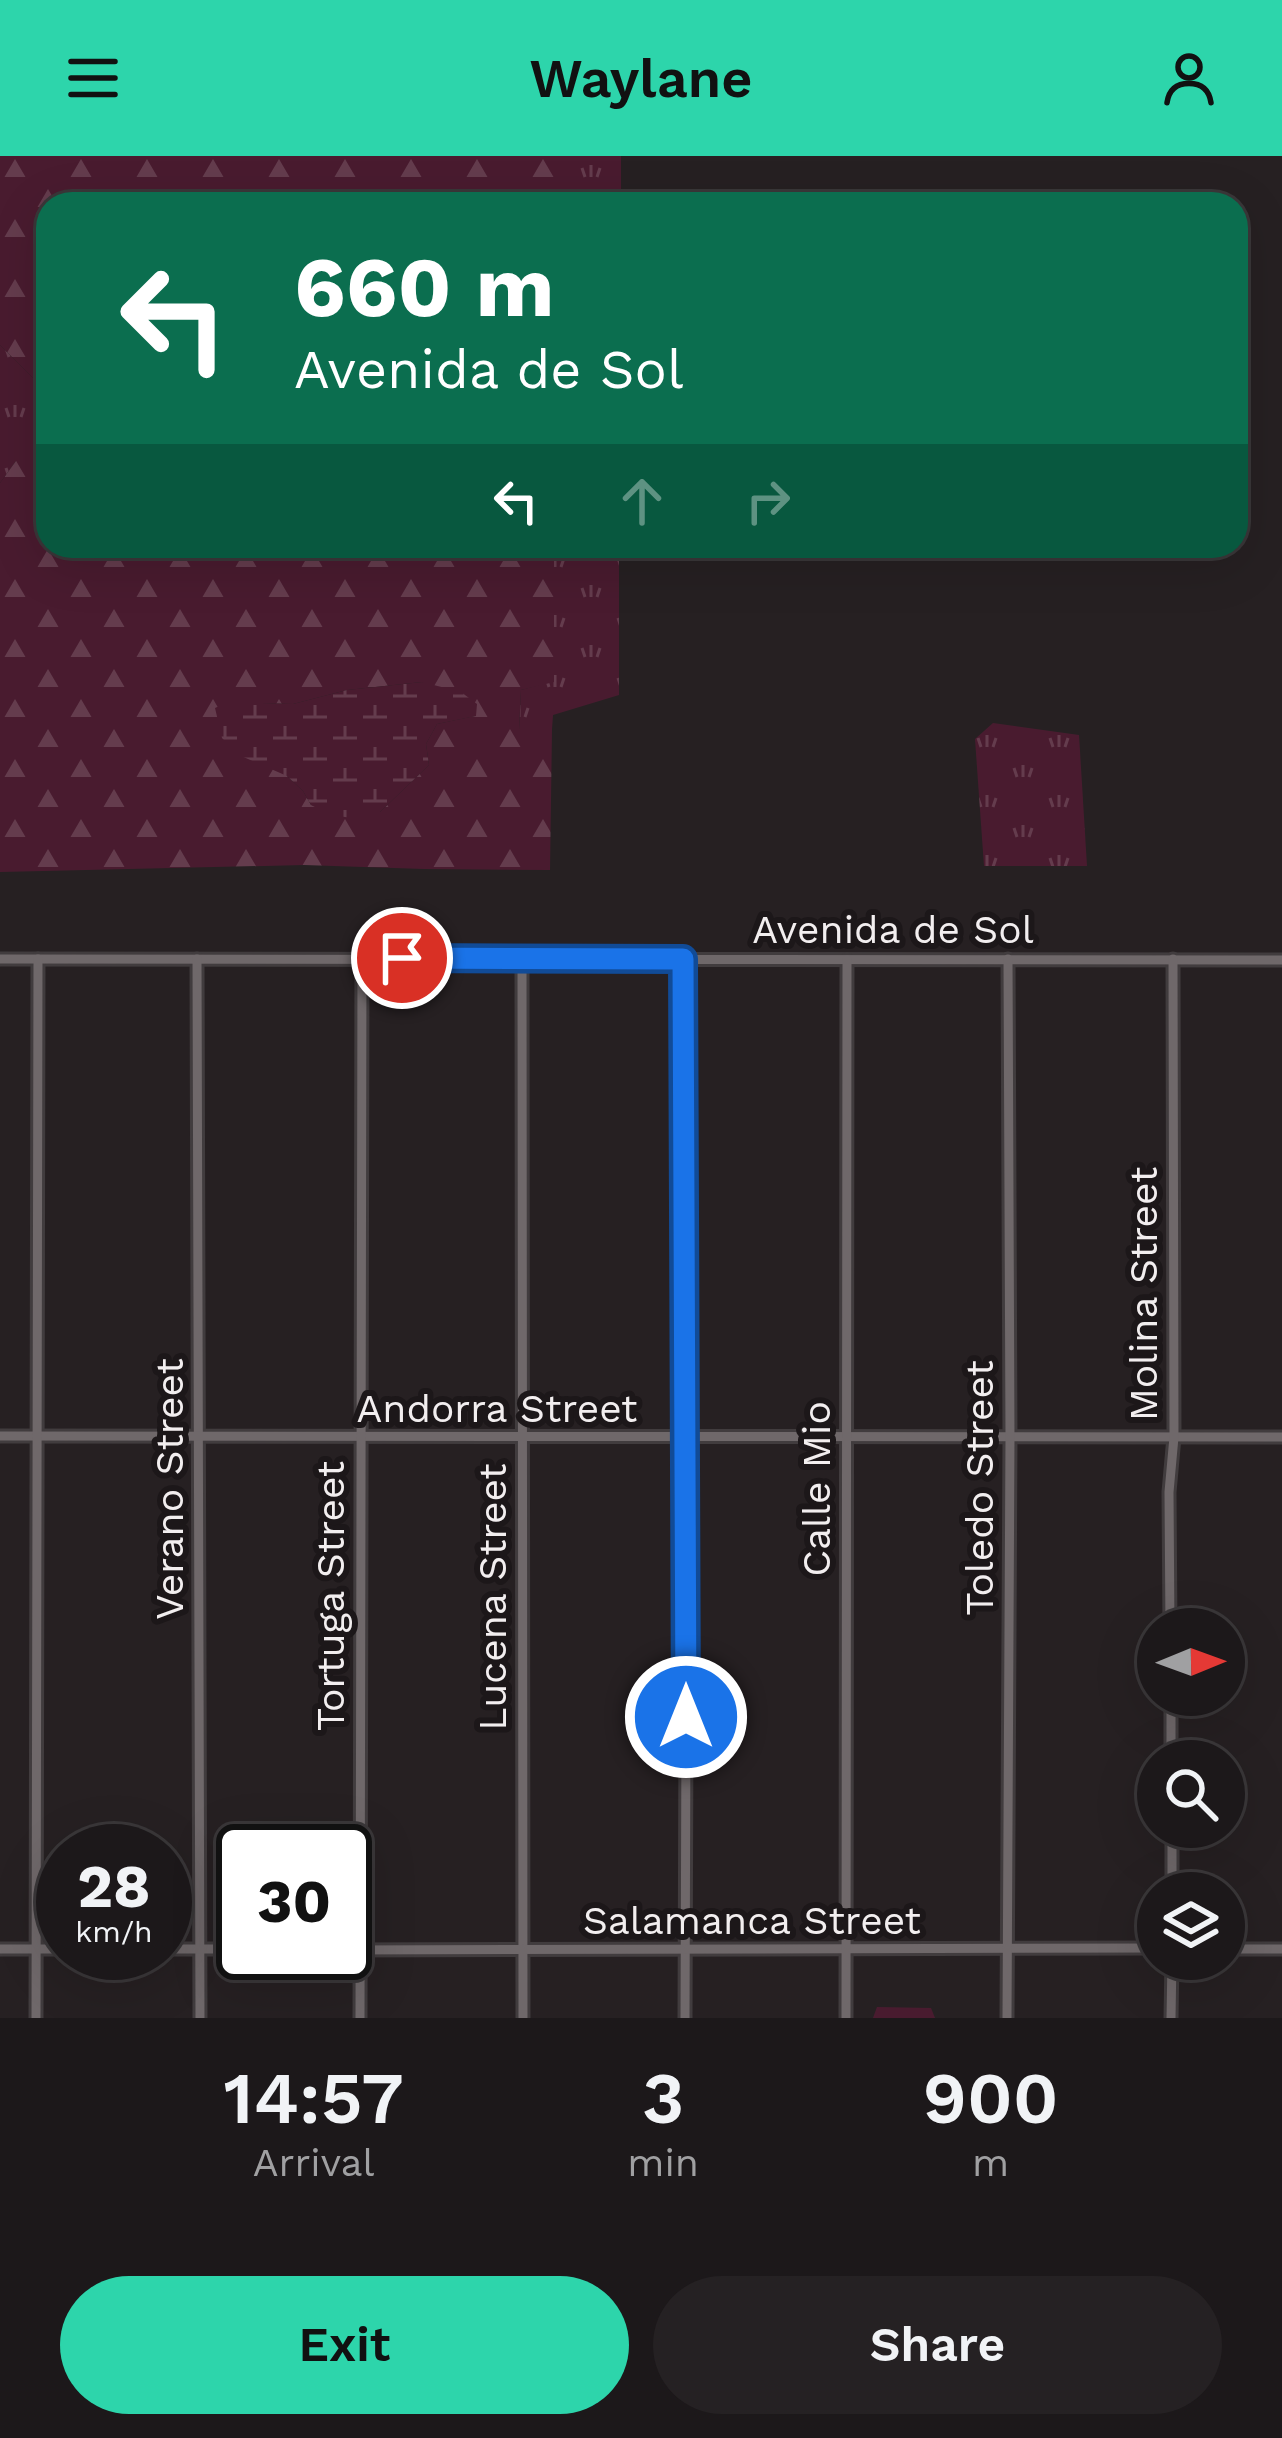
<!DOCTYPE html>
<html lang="en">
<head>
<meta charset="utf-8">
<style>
	:root { --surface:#1c181a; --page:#252123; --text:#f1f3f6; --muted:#a0a0a2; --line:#3a3739; --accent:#2dd5ab }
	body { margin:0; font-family:"Work Sans",sans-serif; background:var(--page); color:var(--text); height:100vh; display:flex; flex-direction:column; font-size:45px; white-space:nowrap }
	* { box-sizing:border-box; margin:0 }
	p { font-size:39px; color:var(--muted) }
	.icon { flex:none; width:66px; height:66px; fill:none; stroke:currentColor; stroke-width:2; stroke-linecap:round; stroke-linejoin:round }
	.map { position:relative; height:1862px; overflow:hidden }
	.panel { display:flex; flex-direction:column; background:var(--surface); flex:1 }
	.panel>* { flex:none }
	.banner { position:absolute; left:36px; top:36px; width:1212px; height:366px; border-radius:36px; box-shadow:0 12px 48px #0002,0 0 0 3px var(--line); background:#0b6e4f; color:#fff; overflow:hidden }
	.needle { width:78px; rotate:89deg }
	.buttons { position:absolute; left:1137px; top:1452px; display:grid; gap:24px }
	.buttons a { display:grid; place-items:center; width:108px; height:108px; border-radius:50%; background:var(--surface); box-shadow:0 12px 48px #0002,0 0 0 3px var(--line); font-size:60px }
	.speed { position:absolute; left:36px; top:1668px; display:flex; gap:24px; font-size:60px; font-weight:700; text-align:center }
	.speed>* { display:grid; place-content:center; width:156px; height:156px; border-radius:50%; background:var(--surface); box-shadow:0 12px 48px #0002,0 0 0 3px var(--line); line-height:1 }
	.speed small { font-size:30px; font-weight:400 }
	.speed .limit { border:6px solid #111; border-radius:18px; background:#fff; color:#111 }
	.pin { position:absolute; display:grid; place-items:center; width:102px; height:102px; color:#fff; margin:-51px; border:6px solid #fff; border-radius:50%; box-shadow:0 3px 12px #0007 }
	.me { position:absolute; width:132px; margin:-66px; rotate:0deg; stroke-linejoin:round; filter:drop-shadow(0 0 9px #0008) }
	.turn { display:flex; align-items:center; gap:42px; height:252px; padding:0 60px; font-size:54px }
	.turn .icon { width:156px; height:156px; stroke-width:2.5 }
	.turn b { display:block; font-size:84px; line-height:102px }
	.lanes { display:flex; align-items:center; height:114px; padding:0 60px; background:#0003; justify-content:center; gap:60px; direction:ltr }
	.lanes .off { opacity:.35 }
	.eta { display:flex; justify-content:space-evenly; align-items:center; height:204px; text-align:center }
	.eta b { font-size:72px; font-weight:600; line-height:84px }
	.cta { display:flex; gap:24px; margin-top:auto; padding:24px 60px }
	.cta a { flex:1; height:138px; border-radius:72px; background:var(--accent); color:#111; font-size:48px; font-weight:600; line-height:138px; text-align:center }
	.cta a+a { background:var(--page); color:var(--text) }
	header { display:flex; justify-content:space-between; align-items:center; height:156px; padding:0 60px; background:var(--accent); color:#111; font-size:54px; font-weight:600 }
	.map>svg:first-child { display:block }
	.grass { fill:url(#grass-tufts) }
	.forest { fill:url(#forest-firs); fill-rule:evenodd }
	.wetland { fill:url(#wetland-marsh) }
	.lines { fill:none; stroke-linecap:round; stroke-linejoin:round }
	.minor-casing { stroke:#413c3e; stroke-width:15 }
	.minor { stroke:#6f686a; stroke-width:9 }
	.route-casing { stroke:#114b97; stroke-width:30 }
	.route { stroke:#1a73e8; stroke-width:21 }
	.labels { text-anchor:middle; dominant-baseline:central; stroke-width:12; stroke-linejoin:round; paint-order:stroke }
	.street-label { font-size:39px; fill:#f2eeef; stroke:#1c1719 }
</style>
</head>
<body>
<header><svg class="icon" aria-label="menu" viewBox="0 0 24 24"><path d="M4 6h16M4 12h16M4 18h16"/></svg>Waylane<svg class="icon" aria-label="person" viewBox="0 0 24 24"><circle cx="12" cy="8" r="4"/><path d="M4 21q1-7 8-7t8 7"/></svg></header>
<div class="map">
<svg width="1282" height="1862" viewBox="0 0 1282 1862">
	<defs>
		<pattern id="grass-tufts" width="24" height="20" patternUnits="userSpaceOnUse" patternTransform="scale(3)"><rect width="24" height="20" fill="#491b2f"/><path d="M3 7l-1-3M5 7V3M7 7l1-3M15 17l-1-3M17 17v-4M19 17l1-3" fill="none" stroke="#643c4d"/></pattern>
		<pattern id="forest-firs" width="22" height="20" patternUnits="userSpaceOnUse" patternTransform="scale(3)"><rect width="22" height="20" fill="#491b2f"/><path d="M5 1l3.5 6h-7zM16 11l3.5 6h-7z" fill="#643c4d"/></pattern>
		<pattern id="wetland-marsh" width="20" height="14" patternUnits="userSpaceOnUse" patternTransform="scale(3)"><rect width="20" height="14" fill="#491b2f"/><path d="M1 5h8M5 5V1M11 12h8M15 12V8" fill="none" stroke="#643c4d"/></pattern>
	</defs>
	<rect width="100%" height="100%" fill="#262022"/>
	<g class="grass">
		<rect x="555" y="0" width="66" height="48"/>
		<polygon points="0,189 48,237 48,331 35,305 16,305 0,327"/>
		<polygon points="554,390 619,390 619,539 553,559 552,573 519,574 521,534 554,525"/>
		<polygon points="993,567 1079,579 1087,710 984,710 975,583"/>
	</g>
	<g class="forest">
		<polygon points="0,0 555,0 555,48 48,48 48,237 0,189"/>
		<path d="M 16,305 L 35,305 L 48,331 L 48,390 L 554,390 L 554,526 L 521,534 L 519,573 L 552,573 L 550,714 L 424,713 L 304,709 L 0,716 L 0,327 ZM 422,526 L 475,560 L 437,568 L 426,588 L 429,609 L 380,656 L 311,649 L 303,635 L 287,620 L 258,547 L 293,548 L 347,534 Z"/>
		<polygon points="877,1851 931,1852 935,1862 873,1862"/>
	</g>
	<polygon class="wetland" points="422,526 461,536 477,548 476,560 437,568 426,588 429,609 380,656 360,663 330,659 311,649 303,635 287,620 239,599 222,582 215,552 228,546 293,548 347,534"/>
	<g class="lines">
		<g class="minor-casing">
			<g id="minor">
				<polyline points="0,803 1282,804"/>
				<polyline points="197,803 200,1862"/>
				<polyline points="522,803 523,1862"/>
				<polyline points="683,803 687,1282 685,1862"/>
				<polyline points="0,1280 1282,1281"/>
				<polyline points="1170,1473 1169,1336 1174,1281 1173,803"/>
				<polyline points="1171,1539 1171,1605"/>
				<polyline points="1172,1671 1172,1737"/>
				<polyline points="0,1793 63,1793"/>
				<polyline points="165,1793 243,1793"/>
				<polyline points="1224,1793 1282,1793"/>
				<polyline points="345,1794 1158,1792"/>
				<polyline points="36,1862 38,803"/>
				<polyline points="360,1862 362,802"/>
				<polyline points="846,1862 847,804"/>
				<polyline points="1007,1862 1010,1281 1008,803"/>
				<polyline points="1171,1862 1172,1803"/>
			</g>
		</g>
		<use href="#minor" class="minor"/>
	</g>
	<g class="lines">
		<g class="route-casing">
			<polyline id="route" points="402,802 683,803 686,1561"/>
		</g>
		<use href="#route" class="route"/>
	</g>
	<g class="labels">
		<g class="street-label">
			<text x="893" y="773">Avenida de Sol</text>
			<text transform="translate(1143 1138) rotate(-90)">Molina Street</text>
			<text x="497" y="1252">Andorra Street</text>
			<text transform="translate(979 1332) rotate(-90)">Toledo Street</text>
			<text transform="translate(169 1333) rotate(-90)">Verano Street</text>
			<text transform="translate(816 1333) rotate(-90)">Calle Mio</text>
			<text transform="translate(330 1440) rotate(-90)">Tortuga Street</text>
			<text transform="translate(492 1441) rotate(-90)">Lucena Street</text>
			<text x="752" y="1764">Salamanca Street</text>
		</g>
	</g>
</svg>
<div class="buttons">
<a><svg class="needle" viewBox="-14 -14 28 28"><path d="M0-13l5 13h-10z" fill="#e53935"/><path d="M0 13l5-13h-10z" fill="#a0a0a2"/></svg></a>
<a><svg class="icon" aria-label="search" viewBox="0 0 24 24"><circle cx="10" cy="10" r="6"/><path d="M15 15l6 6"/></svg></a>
<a><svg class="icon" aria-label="layers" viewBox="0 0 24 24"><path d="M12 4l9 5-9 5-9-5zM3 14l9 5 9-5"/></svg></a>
</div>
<div class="speed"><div>28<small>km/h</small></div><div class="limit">30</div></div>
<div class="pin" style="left:402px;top:802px;background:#d93025"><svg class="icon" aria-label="arrive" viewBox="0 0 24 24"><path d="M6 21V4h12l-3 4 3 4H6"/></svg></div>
<svg class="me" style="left:686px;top:1561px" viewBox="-20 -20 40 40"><circle r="17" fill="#1a73e8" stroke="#fff" stroke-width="3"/><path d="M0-11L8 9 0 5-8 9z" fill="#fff"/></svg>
<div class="banner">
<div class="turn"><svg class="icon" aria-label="left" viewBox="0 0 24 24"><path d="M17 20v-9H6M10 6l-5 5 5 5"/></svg><div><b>660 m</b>Avenida de Sol</div></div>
<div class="lanes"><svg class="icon" aria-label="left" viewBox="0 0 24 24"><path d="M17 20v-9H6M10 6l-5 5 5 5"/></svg><svg class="icon off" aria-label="ahead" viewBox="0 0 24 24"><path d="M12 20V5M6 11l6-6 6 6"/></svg><svg class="icon off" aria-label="right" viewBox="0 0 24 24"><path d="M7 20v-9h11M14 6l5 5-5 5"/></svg></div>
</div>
</div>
<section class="panel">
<div class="eta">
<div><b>14:57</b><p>Arrival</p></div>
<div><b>3</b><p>min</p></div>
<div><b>900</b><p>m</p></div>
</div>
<div class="cta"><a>Exit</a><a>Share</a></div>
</section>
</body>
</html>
